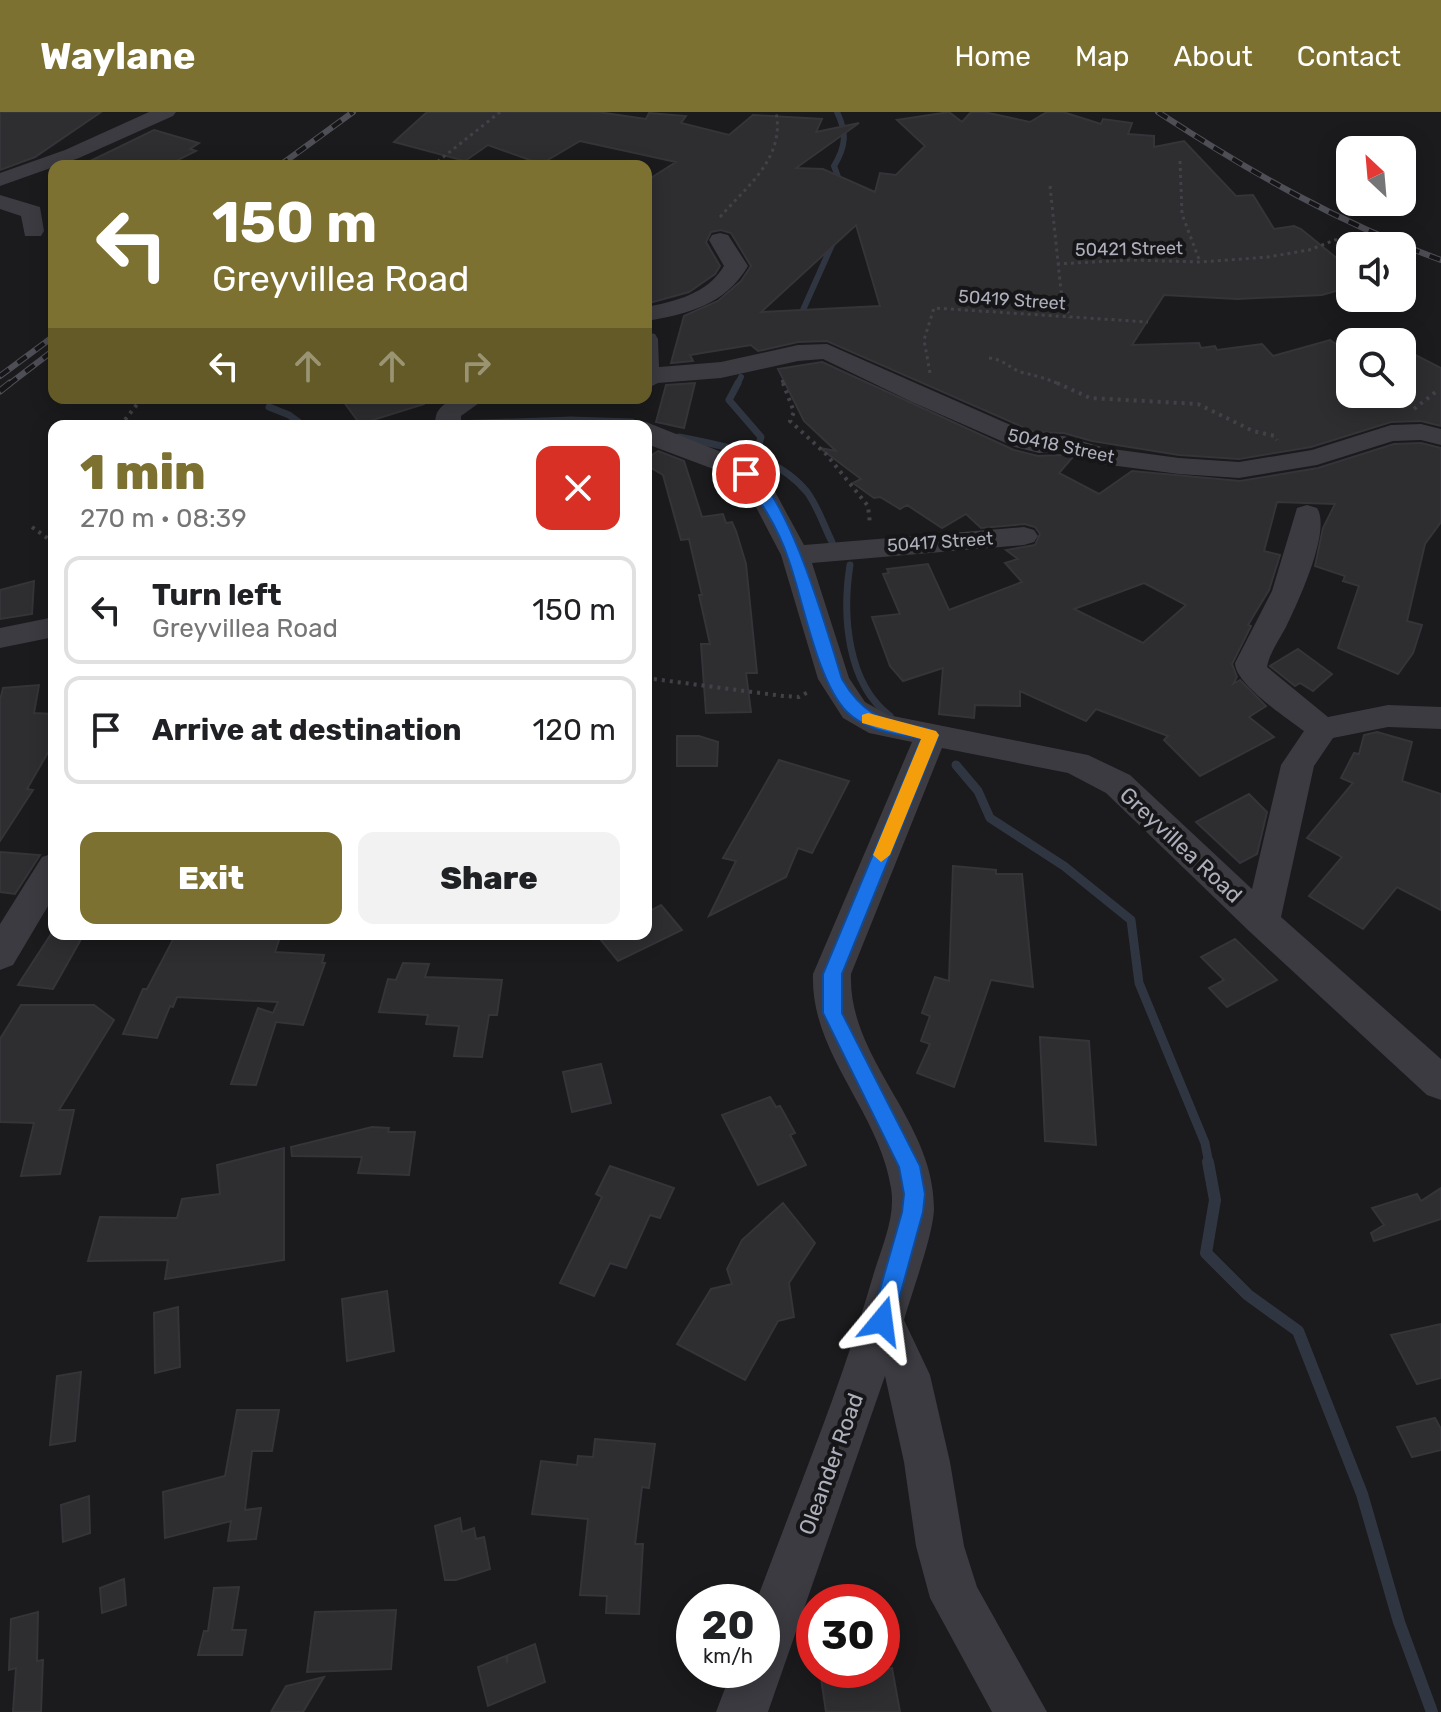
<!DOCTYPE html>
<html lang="en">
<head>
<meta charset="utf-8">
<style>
	:root { --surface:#fff; --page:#f2f2f2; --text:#202124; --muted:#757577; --line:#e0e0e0; --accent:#7d7131 }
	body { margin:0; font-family:Rubik,sans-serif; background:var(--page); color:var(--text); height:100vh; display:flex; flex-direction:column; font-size:30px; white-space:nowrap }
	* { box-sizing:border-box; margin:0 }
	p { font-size:26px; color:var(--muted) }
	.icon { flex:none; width:44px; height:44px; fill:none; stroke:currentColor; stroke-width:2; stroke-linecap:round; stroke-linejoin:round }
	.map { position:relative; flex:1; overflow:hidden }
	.side { position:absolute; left:48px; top:308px; width:604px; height:520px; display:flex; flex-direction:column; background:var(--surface); border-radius:16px; box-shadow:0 4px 20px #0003 }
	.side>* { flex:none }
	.guide { position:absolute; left:48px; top:48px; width:604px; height:244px; border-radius:16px; box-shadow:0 4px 20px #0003; background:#7d7131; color:#fff; overflow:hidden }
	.needle { width:52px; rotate:334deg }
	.controls { position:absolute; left:1336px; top:24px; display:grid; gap:16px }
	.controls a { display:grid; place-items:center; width:80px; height:80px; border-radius:16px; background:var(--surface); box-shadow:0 4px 20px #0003; font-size:40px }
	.speed { position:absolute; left:676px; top:1472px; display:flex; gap:16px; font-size:40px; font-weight:700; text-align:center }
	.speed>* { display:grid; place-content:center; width:104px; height:104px; border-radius:50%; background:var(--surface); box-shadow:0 4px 20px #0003; line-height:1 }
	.speed small { font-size:20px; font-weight:400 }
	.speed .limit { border:12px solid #d22; background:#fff; color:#111 }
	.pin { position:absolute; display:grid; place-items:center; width:68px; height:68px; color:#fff; margin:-34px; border:4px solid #fff; border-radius:50%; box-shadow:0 2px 8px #0007 }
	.me { position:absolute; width:88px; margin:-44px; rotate:16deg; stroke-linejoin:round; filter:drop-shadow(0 0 6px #0008) }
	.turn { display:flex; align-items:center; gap:28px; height:168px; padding:0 32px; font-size:36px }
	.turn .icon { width:104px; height:104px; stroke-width:2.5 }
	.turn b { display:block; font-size:56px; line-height:68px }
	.lanes { display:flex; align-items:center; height:76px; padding:0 32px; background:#0003; justify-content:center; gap:40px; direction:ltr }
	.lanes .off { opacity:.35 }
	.round { display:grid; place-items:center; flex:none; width:84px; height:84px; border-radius:16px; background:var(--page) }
	.overview { display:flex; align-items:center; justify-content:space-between; height:136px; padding:0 32px }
	h1 { font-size:48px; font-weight:800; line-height:60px; color:var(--accent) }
	.action { display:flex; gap:16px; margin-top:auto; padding:16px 32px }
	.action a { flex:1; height:92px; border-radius:16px; background:var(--accent); color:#fff; font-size:32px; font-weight:800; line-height:92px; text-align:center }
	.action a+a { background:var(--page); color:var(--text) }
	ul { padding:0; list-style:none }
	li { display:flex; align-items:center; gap:24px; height:108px; margin:0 16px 12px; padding:0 16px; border:4px solid var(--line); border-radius:16px }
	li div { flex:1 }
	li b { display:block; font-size:30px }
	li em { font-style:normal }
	header { display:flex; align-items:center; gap:48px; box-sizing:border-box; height:112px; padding:0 40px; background:var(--accent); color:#fff }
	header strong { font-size:38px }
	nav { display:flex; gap:44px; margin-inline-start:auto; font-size:28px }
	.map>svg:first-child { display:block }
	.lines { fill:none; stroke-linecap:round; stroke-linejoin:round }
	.stream-far3 { stroke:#303641; stroke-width:6 }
	.stream-far2 { stroke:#303641; stroke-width:7 }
	.stream-far1 { stroke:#303641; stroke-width:9 }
	.stream { stroke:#303641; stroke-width:12 }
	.building { fill:#2e2d30; stroke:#353438; stroke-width:2; fill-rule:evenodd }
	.path-far1 { stroke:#414248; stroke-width:3; stroke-dasharray:3 4; stroke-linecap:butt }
	.path { stroke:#414248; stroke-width:4; stroke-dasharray:3 5; stroke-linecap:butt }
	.minor { fill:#3b3b41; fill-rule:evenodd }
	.rail-far1-casing { stroke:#4e4f56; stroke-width:6 }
	.rail-casing { stroke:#4e4f56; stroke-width:7 }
	.rail-far1 { stroke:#161517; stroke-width:4; stroke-dasharray:11; stroke-linecap:butt }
	.rail { stroke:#161517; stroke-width:5; stroke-dasharray:14; stroke-linecap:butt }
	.route { fill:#1a73e8; stroke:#114b97; stroke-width:2 }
	.slow { fill:#f59e0b }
	.labels { text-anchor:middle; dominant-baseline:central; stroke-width:8; stroke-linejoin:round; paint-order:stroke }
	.far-street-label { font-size:18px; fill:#adafbc; stroke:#161517 }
	.street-label { font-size:22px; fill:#adafbc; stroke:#161517 }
</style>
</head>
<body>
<header>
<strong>Waylane</strong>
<nav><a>Home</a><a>Map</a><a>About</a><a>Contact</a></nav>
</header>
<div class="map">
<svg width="1441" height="1600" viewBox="0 0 1441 1600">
	<rect width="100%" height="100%" fill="#1b1a1c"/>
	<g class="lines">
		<g class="stream-far3">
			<path d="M 837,0 C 847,21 846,34 834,54 L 841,73"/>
			<polyline points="799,207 835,126"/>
			<polyline points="737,273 741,265"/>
		</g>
		<g class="stream-far2">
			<polyline points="738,271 729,288 761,325 756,342"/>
			<polyline points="269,295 289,303 304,314"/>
			<polyline points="396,314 571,308 632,310"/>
			<path d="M 679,325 C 724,334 776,342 807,380 C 818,395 824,414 832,430"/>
			<path d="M 850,453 C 842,503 847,572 890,604"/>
		</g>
		<polyline class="stream-far1" points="956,653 978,679 990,706 1064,754 1131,808 1139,871 1205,1031 1209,1052"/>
		<polyline class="stream" points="1208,1050 1215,1088 1206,1141 1248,1183 1298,1219 1362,1382 1399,1510 1432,1600"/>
	</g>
	<g class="building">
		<polygon points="0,0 101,0 35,45 0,58"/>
		<path d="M 427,0 L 598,0 L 646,7 L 649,1 L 686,4 L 681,11 L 729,23 L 753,3 L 822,7 L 816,20 L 859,11 L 796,56 L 823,57 L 875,80 L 880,61 L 896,63 L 925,34 L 897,8 L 949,0 L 962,10 L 971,0 L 984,0 L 1030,10 L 1047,0 L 1063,0 L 1101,12 L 1103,7 L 1132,11 L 1128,22 L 1154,24 L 1154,35 L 1184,29 L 1236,84 L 1253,83 L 1274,117 L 1294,114 L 1301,117 L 1350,157 L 1350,175 L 1322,183 L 1237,187 L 1164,183 L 1132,233 L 1199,231 L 1201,236 L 1215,234 L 1217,238 L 1262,232 L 1273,244 L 1330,228 L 1350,241 L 1350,282 L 1402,282 L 1402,236 L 1441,256 L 1441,314 L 1421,309 L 1391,310 L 1311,335 L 1239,347 L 1179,343 L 1092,329 L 1064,321 L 1034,320 L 827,229 L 798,230 L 758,239 L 751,233 L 690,243 L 693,249 L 671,251 L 684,204 L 718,189 L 741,169 L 751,154 L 731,121 L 721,118 L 711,120 L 706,130 L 720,154 L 715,162 L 689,180 L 646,192 L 646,69 L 676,50 L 580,29 L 541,52 L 488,33 L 465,49 L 394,30 ZM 856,113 L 880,194 L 761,200 Z"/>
		<polygon points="154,18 199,31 190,37 196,39 166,54 80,54"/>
		<path d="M 822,250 L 1014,338 L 1038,344 L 1062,343 L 1072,346 L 1059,361 L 1099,382 L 1132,359 L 1240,369 L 1318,356 L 1394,332 L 1421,331 L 1441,336 L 1441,410 L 1425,432 L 1407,509 L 1422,513 L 1413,541 L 1398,562 L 1338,536 L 1359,474 L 1343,469 L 1345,464 L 1315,454 L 1323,416 L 1335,392 L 1277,390 L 1264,439 L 1280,443 L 1269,478 L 1248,513 L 1251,514 L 1232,552 L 1237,565 L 1233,572 L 1240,568 L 1266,594 L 1249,605 L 1274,625 L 1200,664 L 1164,628 L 1168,624 L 1096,597 L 1086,609 L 1020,579 L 1020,594 L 975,593 L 974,606 L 939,602 L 943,556 L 903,569 L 890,554 L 872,505 L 900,502 L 883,462 L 889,461 L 887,457 L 928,452 L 949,498 L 1022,470 L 1005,451 L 1018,447 L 1006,438 L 1035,433 L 1040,422 L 1035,415 L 1025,412 L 981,416 L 966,402 L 942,416 L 907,393 L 900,397 L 880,385 L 874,386 L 853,371 L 861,367 L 820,336 L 836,339 L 804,309 L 778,257 ZM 1144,471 L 1186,493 L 1143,531 L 1074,497 Z"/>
		<polygon points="695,271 684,316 656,310 666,273"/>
		<polygon points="341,286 423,286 424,292 360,312"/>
		<polygon points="658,339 684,349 702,405 723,402 726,411 732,410 736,419 746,452 757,561 746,561 751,600 706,601 701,532 710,532 699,483 702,483 689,427 681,428 663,363 646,353 646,347"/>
		<polygon points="34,469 32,502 0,507 0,478"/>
		<polygon points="1298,537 1332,562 1313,579 1300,571 1295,574 1270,554"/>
		<polygon points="39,573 34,601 54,602 54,630 27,677 33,678 0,729 0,588 3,576"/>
		<polygon points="1377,620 1412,630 1402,669 1441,682 1441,798 1397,775 1363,817 1309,784 1342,745 1307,726 1353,671 1341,666 1354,641 1359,642 1364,623"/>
		<polygon points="677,624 699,624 718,630 717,654 677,654"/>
		<polygon points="779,648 849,669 812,741 798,736 786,765 709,804 736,749 723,746"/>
		<polygon points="1249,682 1267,700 1257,742 1240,751 1196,710"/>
		<polygon points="0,740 40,743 15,782 0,780"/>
		<polygon points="953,754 996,758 996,762 1022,762 1033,875 991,868 954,975 917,961 930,932 921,929 930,904 922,901 935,865 949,869"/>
		<polygon points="661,793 682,818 618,849 596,822 646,822 646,801"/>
		<polygon points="51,822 84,822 53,877 18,873"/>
		<polygon points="176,822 281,822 275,840 324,843 322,851 325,851 303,913 276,910 256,973 231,972 258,896 273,901 278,890 177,885 173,895 170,894 157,926 123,922 143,877 147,877"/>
		<polygon points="1235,827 1277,868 1227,895 1209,876 1224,868 1201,845"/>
		<polygon points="403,851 429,852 425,865 502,868 497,903 489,903 482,945 454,944 459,914 426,912 428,903 379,900 388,867 396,868"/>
		<polygon points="21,893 94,893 114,908 59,998 74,998 60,1062 21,1064 34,1011 0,1010 0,927"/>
		<polygon points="1040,925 1089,929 1096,1033 1045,1029"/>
		<polygon points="601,952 611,991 572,1000 563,960"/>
		<polygon points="770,985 776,995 780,994 795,1021 790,1023 806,1053 758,1073 722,1003"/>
		<polygon points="372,1015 389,1016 388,1020 415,1020 409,1063 358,1061 362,1045 292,1044 291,1035"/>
		<polygon points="284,1036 284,1148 165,1167 168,1148 88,1149 100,1105 177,1106 182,1087 220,1082 217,1053"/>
		<polygon points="610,1054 674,1076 660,1106 650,1103 626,1156 610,1151 594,1184 560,1171 602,1085 596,1082"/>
		<polygon points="1441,1076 1441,1107 1374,1129 1371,1121 1384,1113 1372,1096 1417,1082 1421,1089"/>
		<polygon points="783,1091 815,1131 789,1171 794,1205 778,1209 745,1268 677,1232 711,1177 732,1172 727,1157 742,1128"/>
		<polygon points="387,1179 394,1239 347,1249 342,1187"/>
		<polygon points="178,1195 180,1255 155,1261 154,1201"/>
		<polygon points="1441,1212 1441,1266 1417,1272 1391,1223"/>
		<polygon points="81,1260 75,1329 50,1333 57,1264"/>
		<polygon points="237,1298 279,1298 272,1339 252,1339 245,1398 261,1396 256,1427 228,1429 231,1409 165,1426 163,1380 225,1364"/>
		<polygon points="1435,1306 1441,1317 1441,1338 1412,1345 1397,1315"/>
		<polygon points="595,1327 655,1332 649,1376 642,1375 635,1432 643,1432 639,1502 606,1501 607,1484 580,1483 588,1407 532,1402 541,1349 577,1353 578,1344 593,1345"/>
		<polygon points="89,1384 90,1421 63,1430 61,1393"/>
		<polygon points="460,1406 462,1420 474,1416 476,1427 484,1425 490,1457 456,1468 445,1468 435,1414"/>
		<polygon points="124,1467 126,1493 102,1501 100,1476"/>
		<polygon points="239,1475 232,1518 246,1518 242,1543 198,1543 204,1519 208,1519 214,1476"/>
		<polygon points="396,1498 391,1557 307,1560 315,1500"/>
		<polygon points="38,1500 37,1549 43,1548 41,1600 13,1600 16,1556 9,1558 11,1507"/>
		<polygon points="535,1532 545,1570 488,1594 478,1555 506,1544 507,1551 508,1543"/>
		<polygon points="892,1556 900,1600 826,1600 821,1566"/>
		<polygon points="324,1565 303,1600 271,1600 286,1574"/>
	</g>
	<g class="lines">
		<g class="path-far1">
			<polyline points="1180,49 1182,102 1200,150"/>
			<polyline points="432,54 500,0"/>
			<polyline points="1050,74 1061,179 1070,206"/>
			<path d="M 720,105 C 748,73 785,46 776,0"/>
			<polyline points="1057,152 1130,148 1200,150 1268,145 1309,138 1335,128 1374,125"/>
			<path d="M 989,246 C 1004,247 1011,258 1024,261 C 1038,264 1048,267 1061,273"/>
			<polyline points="930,261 924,228 934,196 1148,210"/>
			<polyline points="782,268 784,273"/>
		</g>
		<g class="path">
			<polyline points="783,271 794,300 790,309 826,342 868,394 870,412"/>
			<polyline points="1057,271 1090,286 1198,292 1253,319 1275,324 1277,328"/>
			<polyline points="1414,297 1438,278"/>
			<polyline points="128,314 124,309 142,286"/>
			<polyline points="32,415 54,431"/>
			<polyline points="646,566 783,584 799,585 810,579"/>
		</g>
		<g class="minor">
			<polygon points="149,0 176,0 173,4 79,46 0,74 0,61 65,38"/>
			<polygon points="0,83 40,95 44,119 41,124 25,124 21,104 0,97"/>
			<path d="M 720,121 L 728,123 L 748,154 C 725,193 688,202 646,209 L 646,195 C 676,189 707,182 724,154 L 709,128 L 712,123 Z"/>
			<polygon points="646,220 655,222 658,227 659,255 721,250 798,233 827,232 1033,323 1064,324 1105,336 1179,346 1239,350 1312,338 1391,313 1421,312 1441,317 1441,333 1421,328 1393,329 1317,353 1239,366 1179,362 1102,352 1062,340 1039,341 1015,335 912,290 823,247 798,249 721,266 658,271 646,277"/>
			<path d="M 455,286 L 486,286 L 461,304 L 461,314 L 435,314 C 435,297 441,294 455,286 Z"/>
			<path d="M 646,310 L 744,349 L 767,365 L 804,433 L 1024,415 L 1034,418 L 1038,424 L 1034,430 L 1024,433 L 812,451 L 849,566 L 865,590 L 888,603 L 1088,643 L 1130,663 L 1252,777 L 1281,653 L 1304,619 C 1287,606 1235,572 1235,551 L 1272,479 L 1297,396 L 1307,393 L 1317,396 C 1332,418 1297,492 1286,515 C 1279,528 1269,542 1267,555 L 1328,605 L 1388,593 L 1441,595 L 1441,617 L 1388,615 L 1333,626 L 1314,654 L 1281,805 L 1441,947 L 1441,988 L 1427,983 L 1249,819 L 1106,681 L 1068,661 L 942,636 L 851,862 C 848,948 934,1008 934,1096 C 934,1121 912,1180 904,1208 L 930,1263 L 950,1350 L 964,1434 L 977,1475 L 1047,1600 L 992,1600 L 930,1486 L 916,1434 L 904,1350 L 885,1264 L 768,1600 L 716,1600 L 732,1558 L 762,1558 L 762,1490 L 756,1490 C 796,1382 841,1275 873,1164 C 881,1136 896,1106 891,1076 C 879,999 810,941 813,862 L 912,630 L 869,621 L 843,606 L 818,567 L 781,443 L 746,376 L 724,361 L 652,334 L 646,330 L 646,314 L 635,314 Z"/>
			<polygon points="54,505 54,525 0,536 0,516"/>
			<polygon points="54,741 54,784 13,853 0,858 0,812 42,745"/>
		</g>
		<g class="rail-far1-casing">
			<g id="rail-far1">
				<path d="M 1158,0 C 1248,59 1339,111 1441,148"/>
				<polyline points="279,54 353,0"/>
				<polyline points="0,264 54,224"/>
				<polyline points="8,273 54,238"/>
			</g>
		</g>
		<g class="rail-casing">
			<polyline id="rail" points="0,279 10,271"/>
		</g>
		<use href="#rail-far1" class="rail-far1"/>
		<use href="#rail" class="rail"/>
	</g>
	<path class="route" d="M 746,358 C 786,371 829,525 842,567 C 862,601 879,607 915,614 C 925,616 933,617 939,623 L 842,862 L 842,901 L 920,1054 L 925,1082 L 923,1100 L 893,1209 L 890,1216 L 882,1220 L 874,1216 L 871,1209 L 902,1100 L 904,1082 L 899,1055 L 823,901 L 823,862 L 921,627 C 896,622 866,619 847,600 C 817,570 803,487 788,446 C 778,416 759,385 739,362 Z"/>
	<polygon class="slow" points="868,601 936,619 939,623 890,743 881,750 873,743 921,627 862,611 862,603"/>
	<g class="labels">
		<g class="far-street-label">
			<text transform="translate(1129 137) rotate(-1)">50421 Street</text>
			<text transform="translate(1012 188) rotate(4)">50419 Street</text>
			<text transform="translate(1061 334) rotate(12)">50418 Street</text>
			<text transform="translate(940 430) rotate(-4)">50417 Street</text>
		</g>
		<g class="street-label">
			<text transform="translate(1181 733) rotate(43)">Greyvillea Road</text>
			<text transform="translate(831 1352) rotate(-70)">Oleander Road</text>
		</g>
	</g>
</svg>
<div class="controls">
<a><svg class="needle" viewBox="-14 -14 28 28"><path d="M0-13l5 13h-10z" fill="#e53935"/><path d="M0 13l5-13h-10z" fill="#757577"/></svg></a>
<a><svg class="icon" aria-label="sound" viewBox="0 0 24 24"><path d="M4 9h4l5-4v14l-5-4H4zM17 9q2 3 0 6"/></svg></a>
<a><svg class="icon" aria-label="search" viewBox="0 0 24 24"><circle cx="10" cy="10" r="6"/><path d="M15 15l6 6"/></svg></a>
</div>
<div class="speed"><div>20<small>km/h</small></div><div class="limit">30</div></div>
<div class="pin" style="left:746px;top:362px;background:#d93025"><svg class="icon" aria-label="arrive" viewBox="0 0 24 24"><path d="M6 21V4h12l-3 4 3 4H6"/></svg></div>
<svg class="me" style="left:882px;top:1209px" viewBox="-20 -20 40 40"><path d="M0-17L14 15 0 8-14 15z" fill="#1a73e8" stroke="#fff" stroke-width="4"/></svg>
<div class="guide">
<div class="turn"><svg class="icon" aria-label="left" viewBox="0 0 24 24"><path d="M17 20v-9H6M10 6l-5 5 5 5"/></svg><div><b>150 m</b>Greyvillea Road</div></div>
<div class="lanes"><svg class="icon" aria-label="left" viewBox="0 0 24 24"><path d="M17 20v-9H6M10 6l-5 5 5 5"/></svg><svg class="icon off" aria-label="ahead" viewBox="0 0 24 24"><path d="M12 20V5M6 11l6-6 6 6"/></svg><svg class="icon off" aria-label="ahead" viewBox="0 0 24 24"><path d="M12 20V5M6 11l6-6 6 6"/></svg><svg class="icon off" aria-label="right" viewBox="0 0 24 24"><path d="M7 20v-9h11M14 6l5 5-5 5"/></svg></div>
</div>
<section class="side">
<div class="overview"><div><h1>1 min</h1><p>270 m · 08:39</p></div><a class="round" style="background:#d93025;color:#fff"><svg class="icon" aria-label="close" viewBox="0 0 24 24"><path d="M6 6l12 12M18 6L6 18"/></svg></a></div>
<ul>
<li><svg class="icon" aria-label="left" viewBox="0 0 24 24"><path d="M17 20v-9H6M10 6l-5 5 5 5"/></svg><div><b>Turn left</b><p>Greyvillea Road</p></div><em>150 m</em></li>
<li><svg class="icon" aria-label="arrive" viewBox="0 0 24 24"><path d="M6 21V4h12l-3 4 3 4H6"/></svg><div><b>Arrive at destination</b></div><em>120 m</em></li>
</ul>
<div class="action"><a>Exit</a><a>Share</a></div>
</section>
</div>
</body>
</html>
